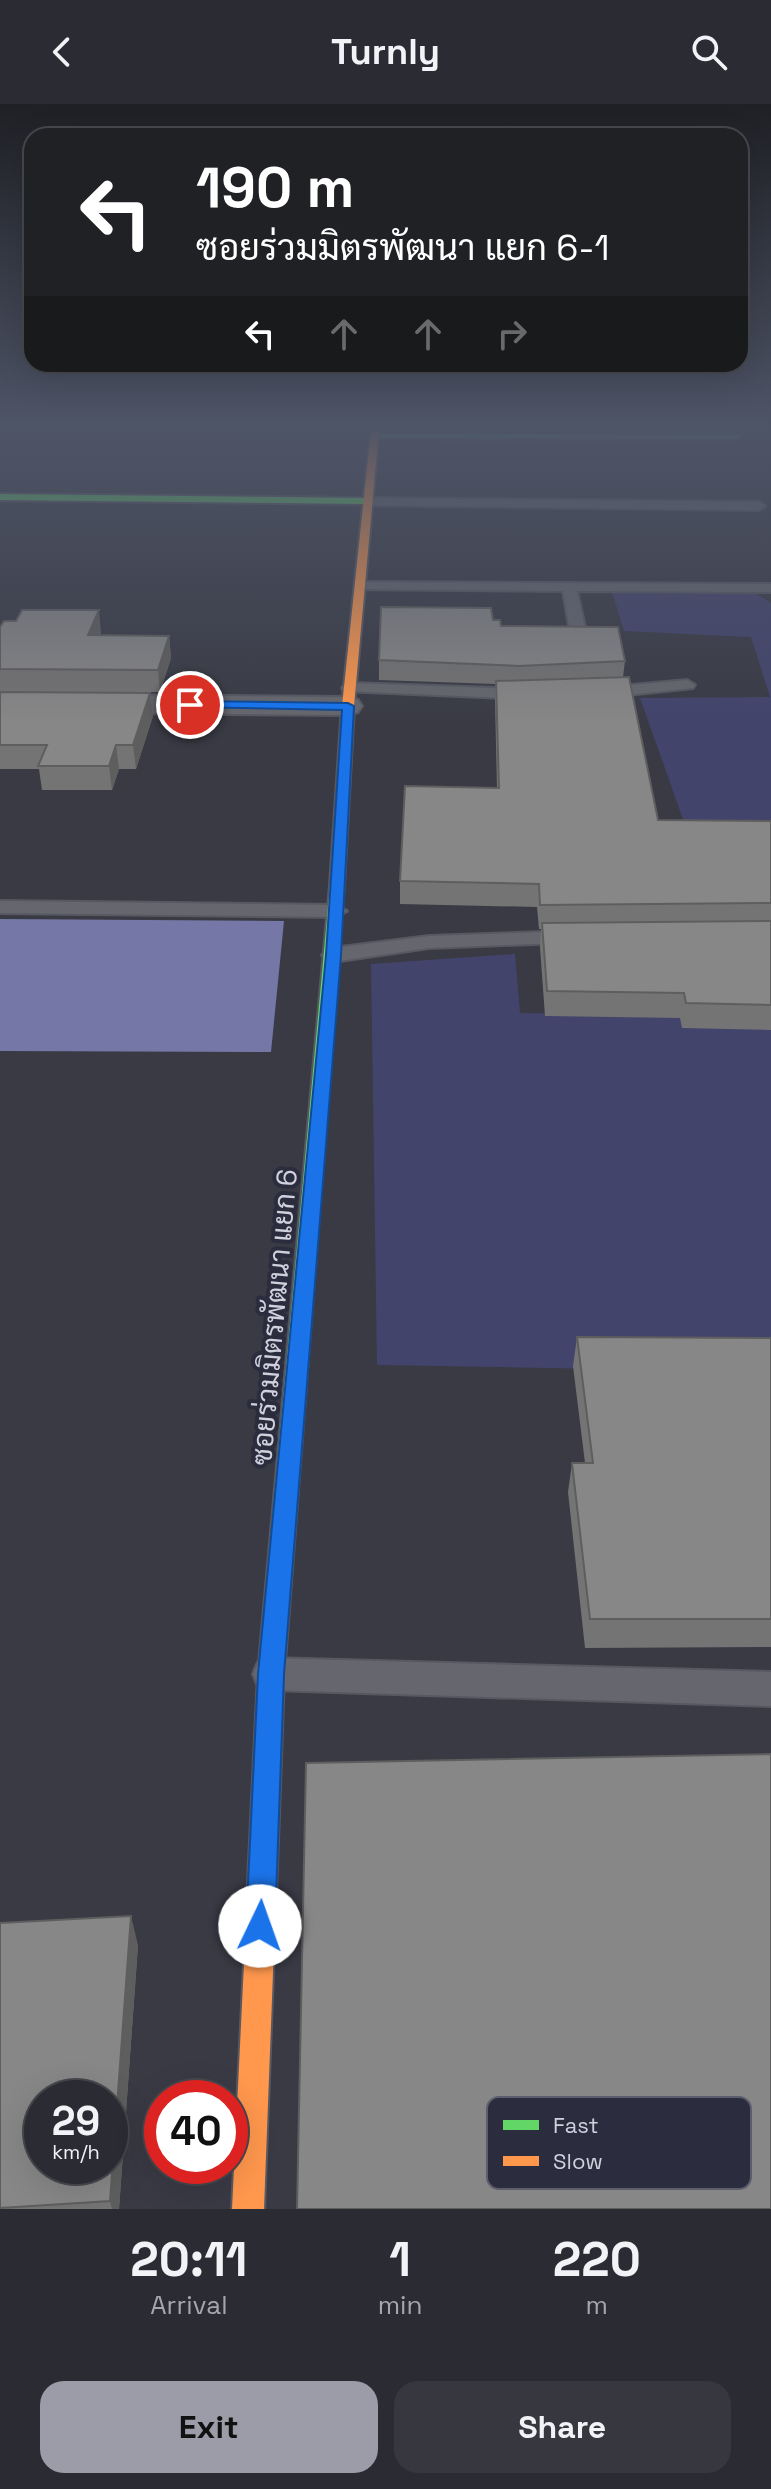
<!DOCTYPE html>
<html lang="en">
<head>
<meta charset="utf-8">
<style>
	:root { --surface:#2b2c33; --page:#37383f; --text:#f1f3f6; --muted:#a6a7ac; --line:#47484e; --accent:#9b9ca7 }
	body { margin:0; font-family:"Space Grotesk",Sarabun,sans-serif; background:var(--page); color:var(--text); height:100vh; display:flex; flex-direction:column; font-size:30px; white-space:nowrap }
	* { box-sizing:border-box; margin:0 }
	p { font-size:26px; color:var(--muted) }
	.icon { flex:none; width:44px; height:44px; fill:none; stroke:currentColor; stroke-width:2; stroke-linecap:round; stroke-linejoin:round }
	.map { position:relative; height:2105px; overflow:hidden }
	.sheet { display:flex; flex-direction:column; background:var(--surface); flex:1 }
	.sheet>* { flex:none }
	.top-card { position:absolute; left:24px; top:24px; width:724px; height:244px; border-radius:24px; box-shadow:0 8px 32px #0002,0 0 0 2px var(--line); background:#202124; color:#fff; overflow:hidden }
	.speed { position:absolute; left:24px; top:1976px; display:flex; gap:16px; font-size:40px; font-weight:700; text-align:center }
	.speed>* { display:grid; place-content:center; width:104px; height:104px; border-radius:50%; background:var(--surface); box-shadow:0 8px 32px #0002,0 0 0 2px var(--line); line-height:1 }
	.speed small { font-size:20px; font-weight:400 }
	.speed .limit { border:12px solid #d22; background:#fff; color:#111 }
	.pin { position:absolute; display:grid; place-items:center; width:68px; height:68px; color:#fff; margin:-34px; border:4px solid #fff; border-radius:50%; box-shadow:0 2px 8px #0007 }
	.me { position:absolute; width:88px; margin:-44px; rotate:3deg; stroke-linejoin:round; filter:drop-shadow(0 0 6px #0008) }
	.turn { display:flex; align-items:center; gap:28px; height:168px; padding:0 40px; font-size:36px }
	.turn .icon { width:104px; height:104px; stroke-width:2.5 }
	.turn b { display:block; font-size:56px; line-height:68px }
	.lanes { display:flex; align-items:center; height:76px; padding:0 40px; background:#0003; justify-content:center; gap:40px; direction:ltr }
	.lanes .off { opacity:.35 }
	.eta { display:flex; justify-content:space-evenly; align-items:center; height:136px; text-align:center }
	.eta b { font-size:48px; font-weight:700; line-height:56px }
	.action { display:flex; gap:16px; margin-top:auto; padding:16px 40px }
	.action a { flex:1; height:92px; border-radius:24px; background:var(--accent); color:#111; font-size:32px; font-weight:700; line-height:92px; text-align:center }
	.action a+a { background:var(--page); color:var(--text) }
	header { display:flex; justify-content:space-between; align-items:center; height:104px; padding:0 40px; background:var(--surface); font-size:36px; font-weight:700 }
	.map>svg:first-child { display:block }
	.green { fill:#43446c }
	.water { fill:#7578a6 }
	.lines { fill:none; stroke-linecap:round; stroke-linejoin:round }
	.lane-casing { stroke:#575861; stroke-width:4 }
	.street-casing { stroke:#575861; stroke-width:4 }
	.fast-casing { stroke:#575861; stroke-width:4 }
	.slow-casing { stroke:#575861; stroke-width:4 }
	.lane { fill:#66676e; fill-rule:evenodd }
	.street { fill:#66676e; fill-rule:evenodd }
	.fast { fill:#63d668; fill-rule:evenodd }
	.slow { fill:#ff974d; fill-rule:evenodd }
	.wall { fill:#757474 }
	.shaded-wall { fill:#5f5e5e }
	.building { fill:#888787; stroke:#5f5e5e; stroke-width:2; fill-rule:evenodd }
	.route { fill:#1a73e8; stroke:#114b97; stroke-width:2 }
	.labels { text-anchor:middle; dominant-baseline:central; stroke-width:8; stroke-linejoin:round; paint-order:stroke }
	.street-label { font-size:28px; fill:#d0d1dd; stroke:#2b2c3d }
	.key { fill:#2b2c3d; stroke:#5d5e6d; stroke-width:2 }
	.key-label { font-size:22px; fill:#d0d1dd }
</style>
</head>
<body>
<header><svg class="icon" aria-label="back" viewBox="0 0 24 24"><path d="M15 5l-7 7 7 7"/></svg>Turnly<svg class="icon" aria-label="search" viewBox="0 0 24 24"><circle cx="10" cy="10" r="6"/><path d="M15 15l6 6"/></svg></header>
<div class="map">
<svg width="771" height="2105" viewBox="0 0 771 2105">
	<rect width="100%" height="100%" fill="#393a44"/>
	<g class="green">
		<polygon points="609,478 740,479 771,499 771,735 690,735 640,594 770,593 751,533 624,527"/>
		<polygon points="515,850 520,909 771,914 771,1268 377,1261 371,860"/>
	</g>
	<polygon class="water" points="0,815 284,817 271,948 0,947"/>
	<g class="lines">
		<g class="lane-casing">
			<g id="lane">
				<polygon points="363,394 759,398 765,402 759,406 367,401 363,400"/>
				<polygon points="360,478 771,480 771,488 577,487 586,528 578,533 570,528 563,487 355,485 355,479"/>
				<polygon points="687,576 695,581 693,584 599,594 591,589 599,584"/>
				<polygon points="350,579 528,585 536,590 528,595 344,587 342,584 344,581"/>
				<polygon points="0,797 336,801 347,807 336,813 0,809"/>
				<polygon points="575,827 583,828 586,833 583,838 429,844 333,858 322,851 333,844 429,832"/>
				<polygon points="271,1554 771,1568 771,1602 271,1586 258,1582 253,1570 258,1558"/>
			</g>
		</g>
		<g class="street-casing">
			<polygon id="street" points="0,590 348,593 358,596 362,602 358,608 348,611 0,608"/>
		</g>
		<g class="fast-casing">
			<g id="fast">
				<polygon points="375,330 736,331 740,333 736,335 372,334"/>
				<polygon points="0,390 367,394 371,397 367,400 0,396"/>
				<polygon points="337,777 344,781 284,1570 278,1737 274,1747 264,1751 254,1747 250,1737 258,1570 330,781"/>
			</g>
		</g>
		<g class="slow-casing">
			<g id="slow">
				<polygon points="371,326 379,326 354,602 344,781 337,785 330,781 342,602"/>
				<polygon points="264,1723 274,1727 278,1737 264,2105 232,2105 250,1737 254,1727"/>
			</g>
		</g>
		<use href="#lane" class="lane"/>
		<use href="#street" class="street"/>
		<use href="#fast" class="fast"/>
		<use href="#slow" class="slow"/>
	</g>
	<g class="wall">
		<polygon points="493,516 501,522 625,557 623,573 658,716 771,717 771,926 682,924 680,914 545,912 540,843 541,825 539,825 537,803 400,800 400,777 497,684 495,597 495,580 379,576 379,556"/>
		<polygon points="0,523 101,528 100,531 169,532 171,554 160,588 0,588"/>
		<polygon points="0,588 150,589 153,612 136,665 119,665 112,686 42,686 39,665 0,665"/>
		<polygon points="577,1233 771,1234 771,1543 585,1544 568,1388 572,1359 585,1359 573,1262"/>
		<polygon points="0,1819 138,1841 119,2105 0,2105"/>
	</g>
	<g class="shaded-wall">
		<polygon points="99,506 101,528 90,553 88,531"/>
		<polygon points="169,532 171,554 160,588 158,566"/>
		<polygon points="150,589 153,612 136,665 133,641"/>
		<polygon points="116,641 119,665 112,686 109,662"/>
		<polygon points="131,1812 138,1841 119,2105 112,2105 110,2097"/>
	</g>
	<g class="building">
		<polygon points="381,503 491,504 493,516 500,516 501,522 618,523 625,557 519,562 379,556"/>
		<polygon points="22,506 99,506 88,531 169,532 158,566 0,565 0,523 4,517 16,517"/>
		<polygon points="629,573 658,716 771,717 771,799 540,801 539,780 400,777 405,682 499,684 496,577"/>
		<polygon points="0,588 150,589 133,641 116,641 109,662 38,662 47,641 0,641"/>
		<polygon points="771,817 771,901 686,899 684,889 547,887 542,819"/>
		<polygon points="577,1233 771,1234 771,1515 590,1515 572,1359 593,1359"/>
		<polygon points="771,1650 771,2105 297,2105 306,1659"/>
		<path d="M 131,1812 L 110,2097 L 0,2104 L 0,1819 ZM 42,1994 L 110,1994 L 110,2062 L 42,2062 Z"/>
	</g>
	<linearGradient id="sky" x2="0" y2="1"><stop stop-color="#1f2025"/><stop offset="0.52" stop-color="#4e5567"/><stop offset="1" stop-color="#4e5567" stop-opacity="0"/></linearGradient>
	<rect width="771" height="621" fill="url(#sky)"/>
	<polygon class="route" points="190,597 348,599 354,602 341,851 284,1570 275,1822 271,1832 260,1836 250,1832 246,1822 258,1570 326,851 342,606 186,603 184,601"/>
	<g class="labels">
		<g class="street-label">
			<text transform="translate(274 1213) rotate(-85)">ซอยร่วมมิตรพัฒนา แยก 6</text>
		</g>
	</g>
	<rect x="487" y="1993" width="264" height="92" rx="12" class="key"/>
	<rect x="503" y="2016" width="36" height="10" fill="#63d668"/>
	<rect x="503" y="2052" width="36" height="10" fill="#ff974d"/>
	<g class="key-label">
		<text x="553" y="2029">Fast</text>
		<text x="553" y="2065">Slow</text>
	</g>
</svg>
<div class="speed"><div>29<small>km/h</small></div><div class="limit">40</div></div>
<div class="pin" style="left:190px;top:601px;background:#d93025"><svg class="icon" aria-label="arrive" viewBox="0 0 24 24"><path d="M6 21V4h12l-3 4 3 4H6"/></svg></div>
<svg class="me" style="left:260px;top:1822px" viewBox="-20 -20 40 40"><circle r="19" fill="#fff"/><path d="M0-13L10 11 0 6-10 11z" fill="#1a73e8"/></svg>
<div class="top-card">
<div class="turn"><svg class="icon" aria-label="left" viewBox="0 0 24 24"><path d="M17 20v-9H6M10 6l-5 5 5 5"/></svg><div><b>190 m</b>ซอยร่วมมิตรพัฒนา แยก 6-1</div></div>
<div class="lanes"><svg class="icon" aria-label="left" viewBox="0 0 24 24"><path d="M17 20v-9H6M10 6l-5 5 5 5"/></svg><svg class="icon off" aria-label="ahead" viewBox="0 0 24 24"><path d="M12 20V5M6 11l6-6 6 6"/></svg><svg class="icon off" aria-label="ahead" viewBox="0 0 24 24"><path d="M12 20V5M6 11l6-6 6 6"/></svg><svg class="icon off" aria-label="right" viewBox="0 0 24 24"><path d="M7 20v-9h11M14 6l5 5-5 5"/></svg></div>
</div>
</div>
<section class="sheet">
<div class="eta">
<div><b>20:11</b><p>Arrival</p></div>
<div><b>1</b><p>min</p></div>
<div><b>220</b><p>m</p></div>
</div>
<div class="action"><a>Exit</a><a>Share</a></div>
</section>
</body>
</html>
